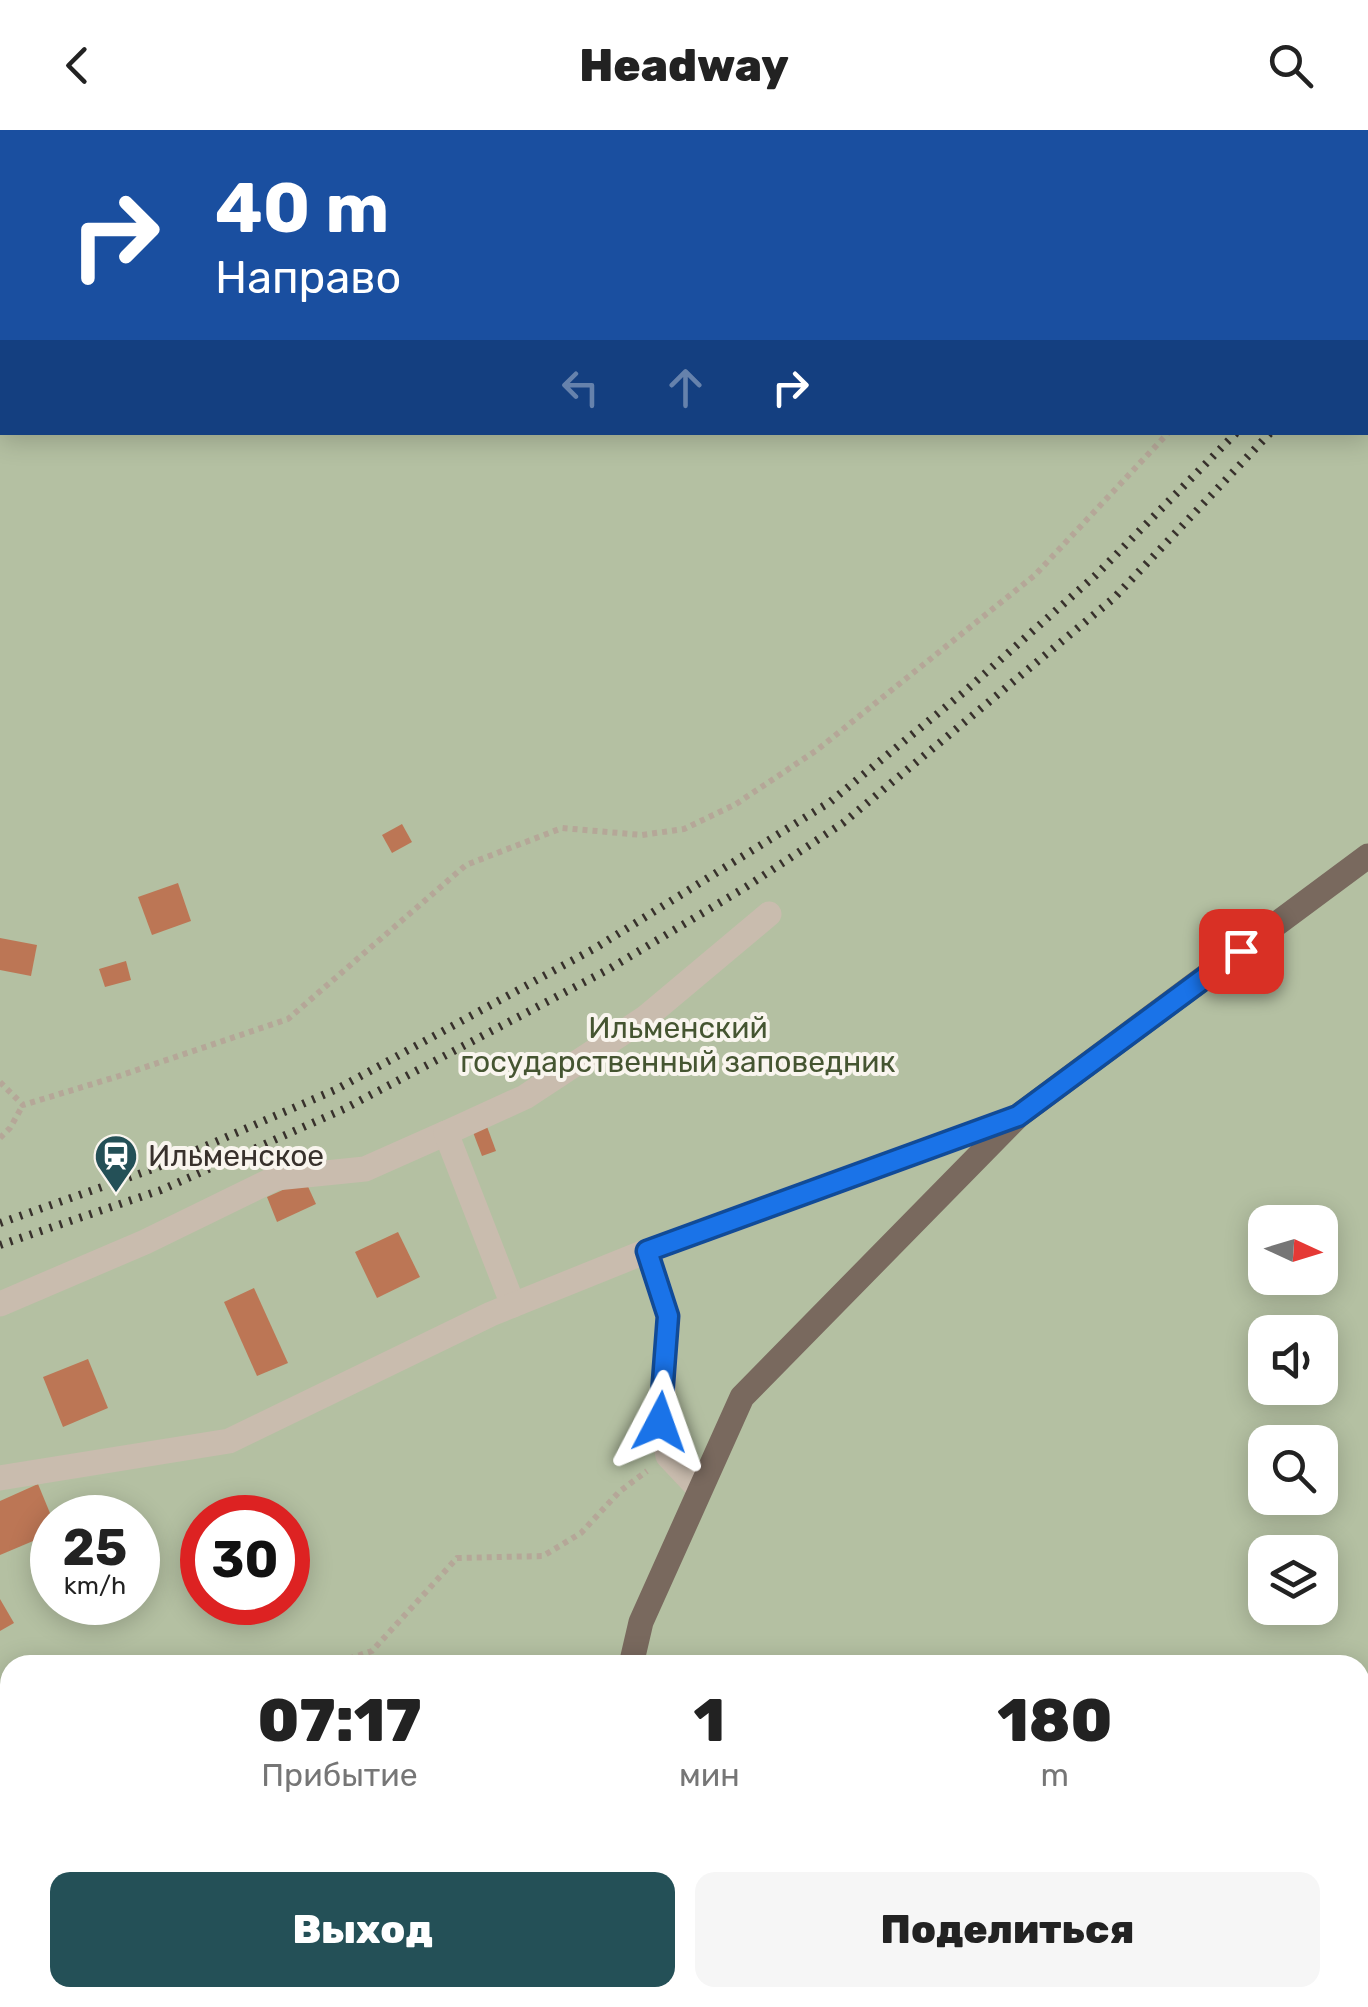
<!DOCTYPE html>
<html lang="ru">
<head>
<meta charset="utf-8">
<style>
	:root { --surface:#fff; --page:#f6f6f6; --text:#222; --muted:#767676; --accent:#245057 }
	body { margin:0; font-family:Rubik,sans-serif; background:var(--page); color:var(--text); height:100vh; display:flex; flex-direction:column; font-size:38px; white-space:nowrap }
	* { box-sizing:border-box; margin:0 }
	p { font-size:32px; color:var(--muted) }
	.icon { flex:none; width:55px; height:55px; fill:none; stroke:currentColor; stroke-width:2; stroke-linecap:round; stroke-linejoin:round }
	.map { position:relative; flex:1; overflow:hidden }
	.side { position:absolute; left:0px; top:1525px; width:1370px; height:352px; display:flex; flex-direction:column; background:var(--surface); border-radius:30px 30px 0 0; box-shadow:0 5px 25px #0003 }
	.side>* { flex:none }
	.banner { position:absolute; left:0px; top:0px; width:1370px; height:305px; box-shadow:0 5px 25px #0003; background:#1a4fa0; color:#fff; overflow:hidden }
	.needle { width:65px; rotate:94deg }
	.tools { position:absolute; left:1248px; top:1075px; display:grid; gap:20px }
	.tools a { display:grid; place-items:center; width:90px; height:90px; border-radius:20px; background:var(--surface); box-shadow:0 5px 25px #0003; font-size:50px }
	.speed { position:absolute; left:30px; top:1365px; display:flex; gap:20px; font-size:50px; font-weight:700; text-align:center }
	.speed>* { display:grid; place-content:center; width:130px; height:130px; border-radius:50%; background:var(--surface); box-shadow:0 5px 25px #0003; line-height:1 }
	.speed small { font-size:25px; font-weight:400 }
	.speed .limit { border:15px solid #d22; background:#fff; color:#111 }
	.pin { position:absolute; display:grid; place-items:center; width:85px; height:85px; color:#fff; margin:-42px; border-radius:20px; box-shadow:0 5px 15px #0006 }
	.me { position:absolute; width:110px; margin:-55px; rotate:4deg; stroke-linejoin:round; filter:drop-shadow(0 0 8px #0008) }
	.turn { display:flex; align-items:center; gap:35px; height:210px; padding:0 50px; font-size:45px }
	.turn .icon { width:130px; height:130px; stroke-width:2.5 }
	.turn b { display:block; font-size:70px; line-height:85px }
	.lanes { display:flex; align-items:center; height:95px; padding:0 50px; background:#0003; justify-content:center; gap:50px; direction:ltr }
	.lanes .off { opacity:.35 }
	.eta { display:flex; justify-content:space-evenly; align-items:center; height:170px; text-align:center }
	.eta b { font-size:60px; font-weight:800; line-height:70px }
	.action { display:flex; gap:20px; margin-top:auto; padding:20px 50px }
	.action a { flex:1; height:115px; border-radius:20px; background:var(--accent); color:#fff; font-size:40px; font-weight:800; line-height:115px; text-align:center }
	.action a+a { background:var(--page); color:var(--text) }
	header { display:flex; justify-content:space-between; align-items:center; height:130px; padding:0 50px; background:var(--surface); font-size:45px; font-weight:800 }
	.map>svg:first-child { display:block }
	.green { fill:#b4c0a2; fill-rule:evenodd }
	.building { fill:#bc7655 }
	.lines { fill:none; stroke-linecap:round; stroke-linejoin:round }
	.path { stroke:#b5a798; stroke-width:6; stroke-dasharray:5 5; stroke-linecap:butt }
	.minor { stroke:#c9bcae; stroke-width:25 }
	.major { stroke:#79695e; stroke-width:25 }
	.rail { stroke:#38312c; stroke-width:8; stroke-dasharray:2.5 8; stroke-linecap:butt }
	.route-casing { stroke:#114b97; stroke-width:25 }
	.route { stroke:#1a73e8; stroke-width:18 }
	.labels { text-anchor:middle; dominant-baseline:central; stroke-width:8; stroke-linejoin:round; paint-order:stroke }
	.park-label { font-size:30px; fill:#455531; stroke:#f9f5ee }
	.poi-label { font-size:30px; fill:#38312c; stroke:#f9f5ee; text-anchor:start }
</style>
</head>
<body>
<header><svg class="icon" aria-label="back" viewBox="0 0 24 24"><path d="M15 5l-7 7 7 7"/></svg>Headway<svg class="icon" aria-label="search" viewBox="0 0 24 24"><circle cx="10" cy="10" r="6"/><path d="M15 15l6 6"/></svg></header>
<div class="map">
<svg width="1368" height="1877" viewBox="0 0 1368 1877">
	<rect width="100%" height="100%" fill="#f2ebe1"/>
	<path class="green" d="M 0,0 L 1368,0 L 1368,1877 L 0,1877 ZM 2,2 L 1368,2 L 1368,302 L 2,302 ZM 1265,1092 L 1320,1092 L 1320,1148 L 1265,1148 ZM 1265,1202 L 1320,1202 L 1320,1258 L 1265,1258 ZM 1265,1312 L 1320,1312 L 1320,1368 L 1265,1368 ZM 52,1388 L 138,1388 L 138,1472 L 52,1472 ZM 202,1388 L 288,1388 L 288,1472 L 202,1472 ZM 1265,1422 L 1320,1422 L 1320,1478 L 1265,1478 ZM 10,1535 L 1360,1535 L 1360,1868 L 10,1868 Z"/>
	<g class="building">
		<polygon points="402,694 412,712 392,723 382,705"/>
		<polygon points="178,753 191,791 152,805 138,767"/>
		<polygon points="0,808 37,815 31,846 0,840"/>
		<polygon points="126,831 131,850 105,857 99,839"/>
		<polygon points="482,983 496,1021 482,1026 468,989"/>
		<polygon points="305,1050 316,1074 277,1092 267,1067"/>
		<polygon points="398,1102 420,1147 377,1168 355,1122"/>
		<polygon points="254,1158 288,1233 257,1246 224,1172"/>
		<polygon points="88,1229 108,1278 63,1297 43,1247"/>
		<polygon points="38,1354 52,1388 52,1403 0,1425 0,1371"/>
		<polygon points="0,1469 14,1493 0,1501"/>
	</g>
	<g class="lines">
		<g class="path">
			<polyline points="8,2 16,0"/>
			<polyline points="0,5 2,4"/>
			<polyline points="1368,85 1368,84"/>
			<polyline points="0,952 23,975 119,946 288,889 466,735 562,698 642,705 684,699 736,674 817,620 1035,445 1169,302"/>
			<polyline points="0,1008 10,998 23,975"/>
			<polyline points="330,1535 372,1521 457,1428 543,1426 581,1403 619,1362 647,1341"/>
		</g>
		<g class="minor">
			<polyline points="647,1121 668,1186 661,1293 668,1326 700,1360"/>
			<polyline points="0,1174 145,1112 276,1048 365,1039 446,1003"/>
			<polyline points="513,1175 446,1003 525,967 645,888 769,784"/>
			<polyline points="0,1348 229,1311 491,1184 647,1121 1018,986"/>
		</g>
		<g class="major">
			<polyline points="631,1535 641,1492 742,1267 1018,986 1368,726"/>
			<polyline points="571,1877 572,1868"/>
		</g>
		<g class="rail">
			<polyline points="1368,152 1368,151"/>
			<polyline points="1368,194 1368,193"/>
			<polyline points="0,1093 153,1039 337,959 597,817 830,672 964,562 1096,445 1237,302"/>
			<polyline points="0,1115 161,1060 344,979 609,839 746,757 843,693 1114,468 1271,302"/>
		</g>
	</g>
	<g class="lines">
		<g class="route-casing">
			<polyline id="route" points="660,1292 668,1186 647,1121 1018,986 1241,821"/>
		</g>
		<use href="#route" class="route"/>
	</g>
	<defs>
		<g id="station-pin" transform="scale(2.25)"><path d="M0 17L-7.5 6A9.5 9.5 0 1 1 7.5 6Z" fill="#245057" stroke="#f9f5ee"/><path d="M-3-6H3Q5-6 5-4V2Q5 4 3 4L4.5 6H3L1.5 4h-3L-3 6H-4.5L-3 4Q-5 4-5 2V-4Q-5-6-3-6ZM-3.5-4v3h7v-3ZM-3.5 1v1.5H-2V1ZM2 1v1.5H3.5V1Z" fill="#fff"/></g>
	</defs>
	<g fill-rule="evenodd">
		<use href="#station-pin" x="116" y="1026"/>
	</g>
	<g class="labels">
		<g class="park-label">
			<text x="678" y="898">Ильменский<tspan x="678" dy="34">государственный заповедник</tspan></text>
		</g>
		<g class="poi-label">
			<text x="148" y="1026">Ильменское</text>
		</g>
	</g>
</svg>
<div class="tools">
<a><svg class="needle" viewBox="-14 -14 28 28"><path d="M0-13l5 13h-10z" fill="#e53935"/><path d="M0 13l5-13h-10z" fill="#767676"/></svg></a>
<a><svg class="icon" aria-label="sound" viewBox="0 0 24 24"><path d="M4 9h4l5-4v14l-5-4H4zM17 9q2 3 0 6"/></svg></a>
<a><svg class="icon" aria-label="search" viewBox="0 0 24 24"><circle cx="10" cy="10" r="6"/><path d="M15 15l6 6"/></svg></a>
<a><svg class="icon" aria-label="layers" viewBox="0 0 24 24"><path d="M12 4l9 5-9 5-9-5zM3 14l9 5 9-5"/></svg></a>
</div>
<div class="speed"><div>25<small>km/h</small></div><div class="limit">30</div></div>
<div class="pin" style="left:1241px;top:821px;background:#d93025"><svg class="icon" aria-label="arrive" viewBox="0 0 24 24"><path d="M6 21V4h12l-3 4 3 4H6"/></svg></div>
<svg class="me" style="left:660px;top:1292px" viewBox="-20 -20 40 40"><path d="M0-17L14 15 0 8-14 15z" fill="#1a73e8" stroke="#fff" stroke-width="4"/></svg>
<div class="banner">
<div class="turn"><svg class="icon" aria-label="right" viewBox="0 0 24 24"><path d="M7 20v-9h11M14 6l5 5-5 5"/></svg><div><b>40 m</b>Направо</div></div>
<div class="lanes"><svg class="icon off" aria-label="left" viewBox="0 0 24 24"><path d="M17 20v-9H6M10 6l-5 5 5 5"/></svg><svg class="icon off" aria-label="ahead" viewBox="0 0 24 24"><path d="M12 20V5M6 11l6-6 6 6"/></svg><svg class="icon" aria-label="right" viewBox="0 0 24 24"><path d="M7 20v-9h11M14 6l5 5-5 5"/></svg></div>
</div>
<section class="side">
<div class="eta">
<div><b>07:17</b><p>Прибытие</p></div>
<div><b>1</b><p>мин</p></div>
<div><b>180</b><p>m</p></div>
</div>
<div class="action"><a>Выход</a><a>Поделиться</a></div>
</section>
</div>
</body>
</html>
